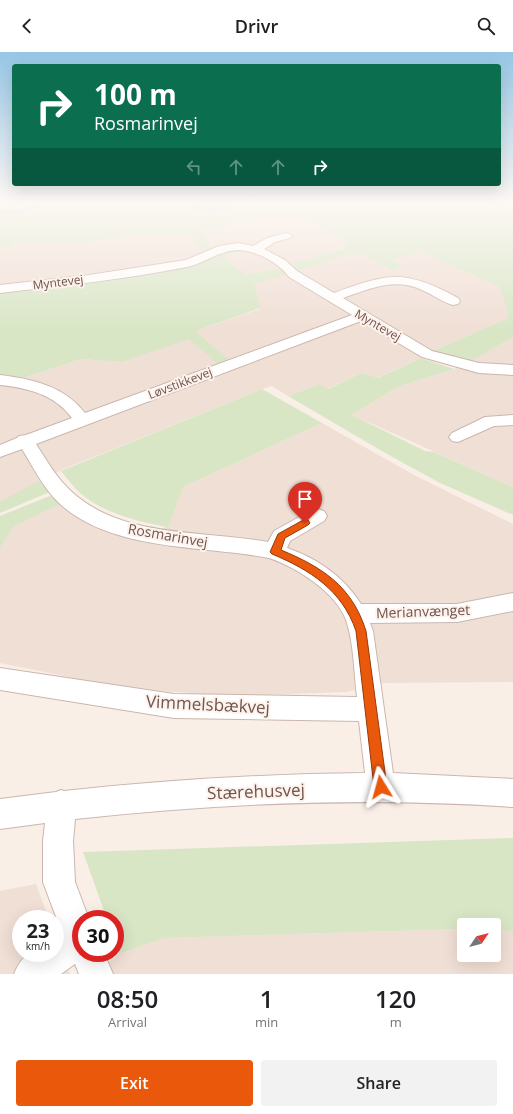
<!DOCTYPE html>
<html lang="en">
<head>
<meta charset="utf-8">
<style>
	:root { --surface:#fff; --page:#f2f2f2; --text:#202124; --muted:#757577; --accent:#ea580c }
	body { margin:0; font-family:"Open Sans",sans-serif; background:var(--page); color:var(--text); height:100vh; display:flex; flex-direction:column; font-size:15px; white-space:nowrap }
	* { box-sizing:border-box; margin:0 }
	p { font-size:13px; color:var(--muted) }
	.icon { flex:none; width:22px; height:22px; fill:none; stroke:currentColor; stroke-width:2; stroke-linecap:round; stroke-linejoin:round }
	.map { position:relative; height:922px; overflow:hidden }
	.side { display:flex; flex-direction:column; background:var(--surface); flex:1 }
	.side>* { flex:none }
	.top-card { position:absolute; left:12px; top:12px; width:489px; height:122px; border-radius:4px; box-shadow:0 4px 16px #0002; background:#0b6e4f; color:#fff; overflow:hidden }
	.needle { width:26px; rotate:55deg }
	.fabs { position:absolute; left:457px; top:866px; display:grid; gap:8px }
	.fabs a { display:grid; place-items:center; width:44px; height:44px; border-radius:4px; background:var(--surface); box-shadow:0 4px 16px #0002; font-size:20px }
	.speed { position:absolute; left:12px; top:858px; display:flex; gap:8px; font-size:20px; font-weight:700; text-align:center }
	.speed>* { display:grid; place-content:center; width:52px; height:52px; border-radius:50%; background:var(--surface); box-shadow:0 4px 16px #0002; line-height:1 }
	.speed small { font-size:10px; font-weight:400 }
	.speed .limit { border:6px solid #d22; background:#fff; color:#111 }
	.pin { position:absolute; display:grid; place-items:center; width:34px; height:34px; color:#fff; margin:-41px -17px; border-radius:50% 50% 50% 0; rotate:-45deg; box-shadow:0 0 4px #0007 }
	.pin .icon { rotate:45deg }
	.me { position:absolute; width:44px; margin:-22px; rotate:352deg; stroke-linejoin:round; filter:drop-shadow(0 0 3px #0008) }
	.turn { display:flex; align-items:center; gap:14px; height:84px; padding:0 16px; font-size:18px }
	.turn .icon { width:52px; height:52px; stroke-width:2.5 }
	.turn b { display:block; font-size:28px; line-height:34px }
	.lanes { display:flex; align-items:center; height:38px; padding:0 16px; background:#0003; justify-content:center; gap:20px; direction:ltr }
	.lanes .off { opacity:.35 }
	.eta { display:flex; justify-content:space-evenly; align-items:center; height:68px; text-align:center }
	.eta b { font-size:24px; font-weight:600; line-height:28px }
	.action { display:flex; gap:8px; margin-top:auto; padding:8px 16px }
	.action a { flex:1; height:46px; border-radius:4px; background:var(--accent); color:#fff; font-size:16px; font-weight:600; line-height:46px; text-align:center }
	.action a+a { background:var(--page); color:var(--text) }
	header { display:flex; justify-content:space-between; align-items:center; height:52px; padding:0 16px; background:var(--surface); font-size:18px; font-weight:600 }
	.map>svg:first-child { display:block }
	.residential { fill:#f0dfd5 }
	.green { fill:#d8e6c6 }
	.water { fill:#bde1e0; stroke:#a4d1d1 }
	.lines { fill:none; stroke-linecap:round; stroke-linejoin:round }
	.stream { stroke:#a4d1d1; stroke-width:3 }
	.minor-casing { stroke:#cab6ad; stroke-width:2 }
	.minor { fill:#fff; fill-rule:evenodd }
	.route { fill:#ea580c; stroke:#983908 }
	.labels { text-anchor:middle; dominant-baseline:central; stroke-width:4; stroke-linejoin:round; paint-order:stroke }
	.far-street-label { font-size:12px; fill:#70544e; stroke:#fdf3ec }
	.street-label { font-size:14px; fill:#70544e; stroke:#fdf3ec }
	.near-street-label { font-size:17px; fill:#70544e; stroke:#fdf3ec }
</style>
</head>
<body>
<header><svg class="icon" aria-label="back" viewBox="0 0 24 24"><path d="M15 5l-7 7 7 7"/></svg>Drivr<svg class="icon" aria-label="search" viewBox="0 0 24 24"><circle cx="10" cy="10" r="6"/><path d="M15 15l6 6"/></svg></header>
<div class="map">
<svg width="513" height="922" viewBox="0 0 513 922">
	<rect width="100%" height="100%" fill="#faefe6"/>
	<g class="residential">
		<polygon points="289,159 346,188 345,195 282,216 249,222 229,212 226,203 245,199 238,197 207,207 0,238 0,195 12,195 15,190 78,191 152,182 196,184 207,177 218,176"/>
		<polygon points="419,199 500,234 510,266 433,299 421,306 377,326 361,321 327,337 320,332 288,344 272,334 262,337 64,417 0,449 0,325 23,326 81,307 121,310 195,279 260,257 255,232 356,200 392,218 392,208"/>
		<polygon points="513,285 513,435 352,363 397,335 454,317"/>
		<polygon points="322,371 414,423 513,472 513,630 385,631 347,640 234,644 161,639 84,628 0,611 0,496 13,474 61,452 159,491 179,437"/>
		<polygon points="36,832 49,867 21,867 21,901 55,901 55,882 70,922 0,922 0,839"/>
		<polygon points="464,877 464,903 494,903 494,878 513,879 513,922 95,922 119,902 165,886"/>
	</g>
	<g class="green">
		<polygon points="11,149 513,149 513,285 469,310 451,306 433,299 509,266 500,235 419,199 393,208 403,214 392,218 356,200 297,219 292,212 344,196 346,188 289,159 218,176 206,177 203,180 212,198 201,202 194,184 152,182 78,191 15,190 12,195 0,195 0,150"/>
		<polygon points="238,197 247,198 226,203 229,211 248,222 282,216 285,223 255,232 260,256 195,279 229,308 218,312 189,287 121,310 81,307 23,326 0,325 0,238 199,211 219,201"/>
		<polygon points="421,306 454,317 397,335 352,363 425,399 434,400 513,435 513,463 440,431 387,402 288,344 320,332 328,337 361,321 378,326"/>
		<path d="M 262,337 L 322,371 L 183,435 L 168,475 C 138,470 99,460 77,438 C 71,432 66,425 61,419 Z"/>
		<polygon points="39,429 50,440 0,461 0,449"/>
		<polygon points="52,443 61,452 14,474 0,496 0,464"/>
		<polygon points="513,786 513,879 494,878 494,873 464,873 464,877 165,886 119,902 115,891 115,867 107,867 83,800"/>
	</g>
	<path class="water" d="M 185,149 L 245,149 C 230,161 198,165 185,149 Z"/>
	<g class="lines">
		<polyline class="stream" points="0,161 18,160 52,149"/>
		<g class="minor-casing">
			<g id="minor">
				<path d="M 286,181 L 290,182 L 292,184 L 290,186 L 275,190 L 264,197 L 285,208 L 297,219 L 334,241 C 390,221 404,217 458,246 L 460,249 L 458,252 L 453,253 C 442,250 432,242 422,238 C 395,225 369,237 343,246 L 432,299 L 479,311 L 513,313 L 513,323 L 479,321 L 422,305 L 361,269 L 36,392 C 47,409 57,427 73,441 C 125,487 204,478 268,490 L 274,479 L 310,459 L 317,457 L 324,459 L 327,464 L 324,469 L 290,489 L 287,496 C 317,506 344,525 361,552 L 457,552 L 513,541 L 513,559 L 457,570 L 370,571 L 373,579 L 393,721 L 513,727 L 513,755 C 366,745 220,751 75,767 L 73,789 L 75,830 L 89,867 L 81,867 L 81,901 L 104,901 L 113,922 L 79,922 L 75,912 L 61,922 L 14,922 C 24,898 32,901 55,901 L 55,886 L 62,881 L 43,830 L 43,789 L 45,771 L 0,777 L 0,747 L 56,740 L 61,738 L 64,739 C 164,728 264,722 365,721 L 359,669 L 174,666 L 0,638 L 0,616 L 174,642 L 357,645 C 354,621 354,591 346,568 C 336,540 296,515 269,506 C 203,493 110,500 58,450 C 43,435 33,415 22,397 L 0,405 L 0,393 L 17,386 L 19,384 L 26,383 L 72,366 C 54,342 28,336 0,333 L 0,323 C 33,327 64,334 85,361 L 352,263 L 289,225 C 278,210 257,199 239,198 C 220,198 205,211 187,215 C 125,227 63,234 0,241 L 0,233 L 89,223 L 186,208 L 219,194 L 238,191 L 253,194 L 267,186 Z"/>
				<polygon points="513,363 513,373 494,374 458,390 452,389 449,385 452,381 485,365"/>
			</g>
		</g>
		<use href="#minor" class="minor"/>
	</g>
	<linearGradient id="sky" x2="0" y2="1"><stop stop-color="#97c6e5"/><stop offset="0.54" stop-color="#fdf8f4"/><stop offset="1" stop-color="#fdf8f4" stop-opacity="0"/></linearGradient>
	<rect width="513" height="278" fill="url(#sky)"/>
	<path class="route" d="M 305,467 L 308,468 L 310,471 L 308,473 L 285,486 L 281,498 C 322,515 352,534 366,579 L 387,735 L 385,739 L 381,741 L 376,739 L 374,735 L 356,579 C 342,538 310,518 272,502 L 270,500 L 278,482 Z"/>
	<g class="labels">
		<g class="far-street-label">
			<text transform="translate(58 230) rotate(-7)">Myntevej</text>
			<text transform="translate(378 273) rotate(30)">Myntevej</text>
			<text transform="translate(180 331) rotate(-21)">Løvstikkevej</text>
		</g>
		<g class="street-label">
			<text transform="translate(168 483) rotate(10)">Rosmarinvej</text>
			<text transform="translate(423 559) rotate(-2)">Merianvænget</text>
		</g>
		<g class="near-street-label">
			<text transform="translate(208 652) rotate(3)">Vimmelsbækvej</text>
			<text transform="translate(256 739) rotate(-2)">Stærehusvej</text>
		</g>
	</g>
</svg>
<div class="fabs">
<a><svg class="needle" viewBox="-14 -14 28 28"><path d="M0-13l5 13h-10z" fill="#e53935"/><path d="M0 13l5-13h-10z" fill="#757577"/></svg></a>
</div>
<div class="speed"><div>23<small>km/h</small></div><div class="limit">30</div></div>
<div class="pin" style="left:305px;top:471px;background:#d93025"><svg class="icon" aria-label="arrive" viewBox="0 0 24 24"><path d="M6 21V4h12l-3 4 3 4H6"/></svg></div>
<svg class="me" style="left:381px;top:735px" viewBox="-20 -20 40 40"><path d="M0-17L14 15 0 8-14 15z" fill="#ea580c" stroke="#fff" stroke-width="4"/></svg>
<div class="top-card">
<div class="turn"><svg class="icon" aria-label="right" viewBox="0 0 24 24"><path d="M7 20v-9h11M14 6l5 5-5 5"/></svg><div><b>100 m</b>Rosmarinvej</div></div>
<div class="lanes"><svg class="icon off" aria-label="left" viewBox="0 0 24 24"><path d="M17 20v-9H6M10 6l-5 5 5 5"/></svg><svg class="icon off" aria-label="ahead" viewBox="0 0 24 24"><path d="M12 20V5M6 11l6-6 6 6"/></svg><svg class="icon off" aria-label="ahead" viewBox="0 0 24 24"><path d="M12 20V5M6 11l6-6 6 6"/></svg><svg class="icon" aria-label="right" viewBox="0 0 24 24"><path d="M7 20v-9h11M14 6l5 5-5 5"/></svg></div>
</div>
</div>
<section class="side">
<div class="eta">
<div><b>08:50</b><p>Arrival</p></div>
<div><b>1</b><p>min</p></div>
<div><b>120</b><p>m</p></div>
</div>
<div class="action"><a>Exit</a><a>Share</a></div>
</section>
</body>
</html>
